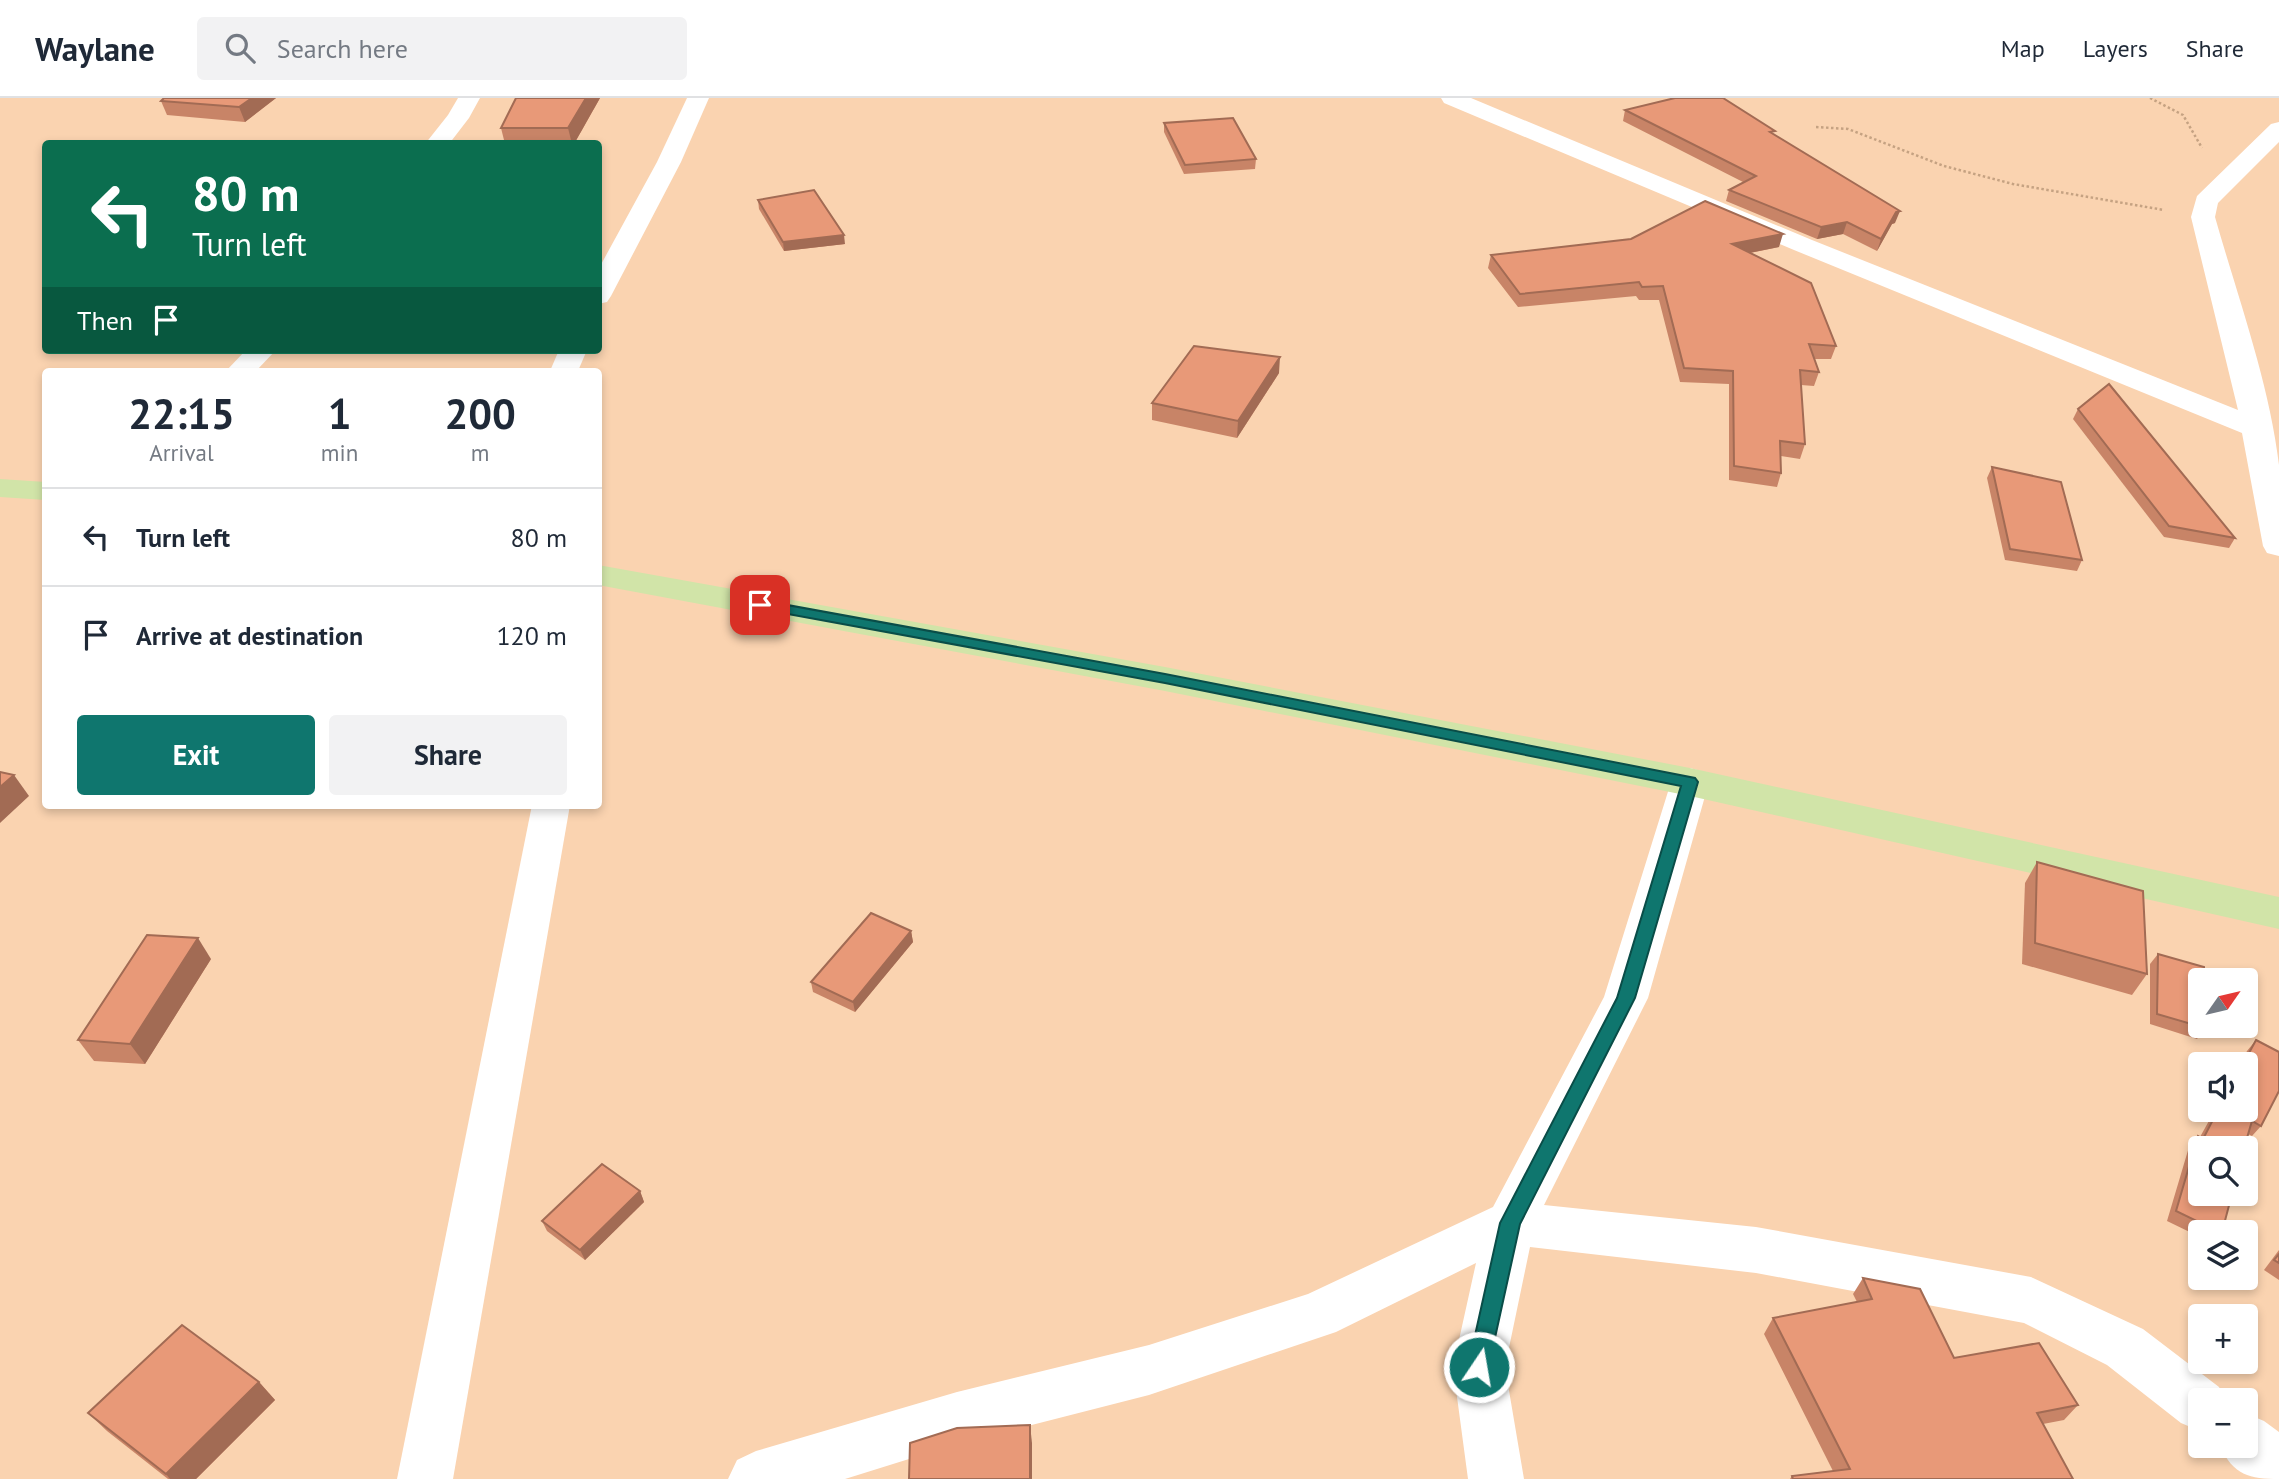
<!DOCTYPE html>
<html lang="en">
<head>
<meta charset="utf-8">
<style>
	:root { --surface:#fff; --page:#f2f2f3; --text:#1f2937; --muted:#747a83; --line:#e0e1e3; --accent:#0f766e }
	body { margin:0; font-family:"PT Sans",sans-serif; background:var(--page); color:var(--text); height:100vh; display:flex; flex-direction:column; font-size:26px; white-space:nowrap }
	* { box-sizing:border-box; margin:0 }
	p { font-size:23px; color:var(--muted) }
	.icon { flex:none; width:38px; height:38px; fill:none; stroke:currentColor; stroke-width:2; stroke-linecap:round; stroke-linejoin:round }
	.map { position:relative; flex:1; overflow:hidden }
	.sheet { position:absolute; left:42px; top:270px; width:560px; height:441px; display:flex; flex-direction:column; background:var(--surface); border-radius:7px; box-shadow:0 4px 10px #0003 }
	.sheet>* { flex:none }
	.banner { position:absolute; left:42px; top:42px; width:560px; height:214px; border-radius:7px; box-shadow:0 4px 10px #0003; background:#0b6e4f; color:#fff; overflow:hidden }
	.needle { width:46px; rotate:56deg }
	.tools { position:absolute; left:2188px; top:870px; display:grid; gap:14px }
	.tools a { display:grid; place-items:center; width:70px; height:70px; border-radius:7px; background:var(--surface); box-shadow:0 4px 10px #0003; font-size:35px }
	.pin { position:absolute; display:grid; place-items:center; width:60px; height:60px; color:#fff; margin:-30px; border-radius:14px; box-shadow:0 4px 10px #0006 }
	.me { position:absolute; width:77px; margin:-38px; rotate:12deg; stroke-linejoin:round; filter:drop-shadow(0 0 5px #0008) }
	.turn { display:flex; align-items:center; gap:24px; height:147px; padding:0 35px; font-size:32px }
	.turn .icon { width:91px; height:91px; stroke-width:2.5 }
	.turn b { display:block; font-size:49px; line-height:60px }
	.then { display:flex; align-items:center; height:66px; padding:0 35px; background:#0003; gap:14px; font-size:26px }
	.eta { display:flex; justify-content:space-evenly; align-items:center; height:119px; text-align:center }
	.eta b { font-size:42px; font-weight:700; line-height:49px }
	.cta { display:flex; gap:14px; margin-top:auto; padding:14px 35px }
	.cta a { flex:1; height:80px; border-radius:7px; background:var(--accent); color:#fff; font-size:28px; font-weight:700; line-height:80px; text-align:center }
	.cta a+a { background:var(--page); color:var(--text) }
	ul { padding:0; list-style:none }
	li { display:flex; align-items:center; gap:21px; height:98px; padding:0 35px; border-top:2px solid var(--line) }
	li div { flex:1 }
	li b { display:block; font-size:26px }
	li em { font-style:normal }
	header { display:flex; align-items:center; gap:42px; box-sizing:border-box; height:98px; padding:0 35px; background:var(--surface); border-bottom:2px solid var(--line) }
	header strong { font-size:33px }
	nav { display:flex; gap:38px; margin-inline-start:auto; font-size:24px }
	.search { width:490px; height:63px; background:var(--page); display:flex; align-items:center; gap:18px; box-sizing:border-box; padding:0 24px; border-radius:7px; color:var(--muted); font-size:26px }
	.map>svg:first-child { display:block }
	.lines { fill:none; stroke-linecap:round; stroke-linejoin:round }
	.path { stroke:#c5a282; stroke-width:2.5; stroke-dasharray:2.5 2.5; stroke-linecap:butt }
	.minor { fill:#fff; fill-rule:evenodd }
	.major { fill:#d1e4a8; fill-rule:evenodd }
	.wall { fill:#c88467 }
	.shaded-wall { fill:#a26b54 }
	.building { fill:#e89978; stroke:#a26b54; stroke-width:2 }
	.route { fill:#0f766e; stroke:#0a4d48; stroke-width:2 }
</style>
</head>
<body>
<header>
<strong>Waylane</strong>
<div class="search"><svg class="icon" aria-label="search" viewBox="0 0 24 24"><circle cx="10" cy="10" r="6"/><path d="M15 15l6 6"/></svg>Search here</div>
<nav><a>Map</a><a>Layers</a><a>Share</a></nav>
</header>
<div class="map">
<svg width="2279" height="1381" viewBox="0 0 2279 1381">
	<rect width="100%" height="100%" fill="#fad3b0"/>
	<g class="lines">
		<g class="path">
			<polyline points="2150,0 2183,17 2202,50"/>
			<polyline points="1816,29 1848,31 1944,68 2013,86 2164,112"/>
		</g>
		<g class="minor">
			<polygon points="458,0 480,0 469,20 449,46 425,46 448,17"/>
			<polygon points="687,0 709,0 681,64 611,198 607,204 598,206 598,172 657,64"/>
			<path d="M 1441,0 L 1471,0 L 1812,142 L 2238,312 L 2191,119 L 2197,98 L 2271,26 L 2279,24 L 2279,44 L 2218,105 L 2215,119 C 2238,200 2269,284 2279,367 C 2279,396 2279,428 2279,458 L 2267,455 L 2263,448 L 2242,335 L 1794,152 L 1444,5 Z"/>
			<polygon points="246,252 276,252 256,273 226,273"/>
			<polygon points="559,252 587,252 578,273 550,273"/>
			<polygon points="1690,670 1704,674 1709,684 1648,900 1544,1107 1756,1129 2031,1179 2143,1231 2219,1289 2225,1302 2200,1302 2200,1333 2181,1325 2107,1267 2024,1225 1756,1175 1530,1149 1505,1269 1524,1381 1468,1381 1453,1269 1476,1165 1336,1234 1149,1297 957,1346 845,1381 728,1381 737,1362 756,1353 957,1294 1149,1247 1308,1196 1493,1109 1604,899 1671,684 1676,674"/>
			<polygon points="532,707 570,707 453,1381 397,1381"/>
			<path d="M 2245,1315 L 2264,1323 L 2279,1334 L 2279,1381 C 2250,1381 2233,1377 2220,1348 L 2245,1348 Z"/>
		</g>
		<g class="major">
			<polygon points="0,381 46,384 46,402 0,399"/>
			<polygon points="598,467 1165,569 1690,670 2279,799 2279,831 1690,698 1165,593 598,487"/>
		</g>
	</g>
	<g class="wall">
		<polygon points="276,0 245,24 167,17 161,3"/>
		<polygon points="516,0 600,0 574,46 505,46 501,30"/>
		<polygon points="1625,12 1774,37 1895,125 1892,126 1877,153 1843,136 1817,141 1726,103 1729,92 1743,84 1623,23"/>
		<polygon points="1164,25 1256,61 1255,71 1184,76 1164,34"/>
		<polygon points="758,102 845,146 784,153 759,111"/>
		<polygon points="1779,149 1750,155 1836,248 1831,261 1814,261 1819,274 1814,288 1801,287 1805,346 1800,361 1781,358 1781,375 1777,389 1729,382 1729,286 1680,284 1659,202 1639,202 1636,198 1518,209 1488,170 1491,157"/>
		<polygon points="1279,275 1237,340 1152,322 1152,305"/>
		<polygon points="2078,311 2235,440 2229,450 2164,439 2073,321"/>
		<polygon points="1992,369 2082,462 2077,473 2005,462 1987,380"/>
		<polygon points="2037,764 2147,876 2132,897 2022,866 2025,785"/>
		<polygon points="911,833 913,844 855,914 813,894 811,884"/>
		<polygon points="2158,856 2205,930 2197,941 2150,926 2150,866"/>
		<polygon points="211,861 145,966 94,963 78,942"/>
		<polygon points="2256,942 2261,1028 2252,1038 2248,1036 2222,1134 2200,1134 2200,1139 2167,1123 2189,1049 2198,1038 2200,1039 2215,1012 2245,1012 2245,966 2240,966 2247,953"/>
		<polygon points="640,1093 644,1104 585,1162 547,1133 542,1123"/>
		<polygon points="2279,1152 2279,1182 2264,1172"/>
		<polygon points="1863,1180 1954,1260 2078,1307 2064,1322 2043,1326 2073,1381 1790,1381 1792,1378 1833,1373 1764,1236 1773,1220 1857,1204 1853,1196"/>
		<polygon points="259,1284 275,1302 196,1381 168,1381 107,1333 88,1315"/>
	</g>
	<g class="shaded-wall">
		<polygon points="252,0 276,0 245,24 239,9"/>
		<polygon points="586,0 600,0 574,46 572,46 568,30"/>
		<polygon points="1900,113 1895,125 1892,126 1877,153 1881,141 1896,114"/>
		<polygon points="1847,124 1843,136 1817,141 1821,129"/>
		<polygon points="1783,136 1779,149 1729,159 1732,146"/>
		<polygon points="844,137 845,146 784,153 783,144"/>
		<polygon points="1280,259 1279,275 1237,340 1238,323"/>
		<polygon points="14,677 29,698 0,725 0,689"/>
		<polygon points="911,833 913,844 855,914 853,904"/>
		<polygon points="198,840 211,861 145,966 130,946"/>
		<polygon points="640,1093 644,1104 585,1162 580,1152"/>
		<polygon points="259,1284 275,1302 196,1381 170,1381 166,1376"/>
		<polygon points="1030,1327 1032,1345 1032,1381 1030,1381"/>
	</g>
	<g class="building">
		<polygon points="164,0 252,0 239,9 161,3"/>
		<polygon points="516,0 586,0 568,30 501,30"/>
		<polygon points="1675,0 1723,0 1775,33 1770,34 1900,113 1896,114 1881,141 1847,124 1821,129 1729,92 1756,78 1625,12"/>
		<polygon points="1233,20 1256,61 1185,67 1164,25"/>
		<polygon points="814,92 844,137 783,144 758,102"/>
		<polygon points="1705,103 1783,136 1732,146 1811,185 1836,248 1809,246 1819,274 1800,272 1805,346 1780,343 1781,375 1734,368 1733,273 1684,270 1663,188 1642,189 1639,184 1520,196 1491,157 1631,141"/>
		<polygon points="1194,248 1280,259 1238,323 1152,305"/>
		<polygon points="2109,286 2235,440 2169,428 2078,311"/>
		<polygon points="1992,369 2061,384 2082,462 2010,451"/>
		<polygon points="0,674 14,677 0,689"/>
		<polygon points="2037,764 2143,793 2147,876 2035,845"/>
		<polygon points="871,815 911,833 853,904 811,884"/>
		<polygon points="147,837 198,840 130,946 78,942"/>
		<polygon points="2158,856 2204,869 2204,882 2200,882 2200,928 2205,928 2205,930 2157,916"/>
		<polygon points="2256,942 2279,954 2279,993 2261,1028 2252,1023 2244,1050 2200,1050 2200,1096 2232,1096 2222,1134 2219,1134 2176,1113 2198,1038 2203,1041 2218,1012 2245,1012 2245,966 2243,966"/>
		<polygon points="602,1066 640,1093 580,1152 542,1123"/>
		<polygon points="2279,1156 2279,1165 2274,1162"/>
		<polygon points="1863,1180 1920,1191 1954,1260 2039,1245 2078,1307 2037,1315 2073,1381 1793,1381 1792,1378 1850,1371 1773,1220 1872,1201"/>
		<polygon points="182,1227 259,1284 166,1376 88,1315"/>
		<polygon points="1030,1327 1030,1381 909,1381 910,1345 957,1330"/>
	</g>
	<polygon class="route" points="760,502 1165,576 1695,680 1698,684 1635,900 1520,1126 1487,1276 1479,1280 1471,1276 1468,1269 1500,1125 1617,900 1681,688 1165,585 755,510 753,507"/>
</svg>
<div class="tools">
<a><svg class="needle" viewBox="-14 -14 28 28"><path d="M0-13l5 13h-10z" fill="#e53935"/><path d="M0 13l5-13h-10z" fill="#747a83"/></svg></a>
<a><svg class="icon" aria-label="sound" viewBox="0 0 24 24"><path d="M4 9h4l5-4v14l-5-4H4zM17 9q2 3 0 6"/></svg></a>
<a><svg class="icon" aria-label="search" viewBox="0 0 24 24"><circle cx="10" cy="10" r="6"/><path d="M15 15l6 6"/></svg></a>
<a><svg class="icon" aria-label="layers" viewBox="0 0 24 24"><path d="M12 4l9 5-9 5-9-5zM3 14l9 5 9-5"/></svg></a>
<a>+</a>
<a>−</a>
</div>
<div class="pin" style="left:760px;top:507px;background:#d93025"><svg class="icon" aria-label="arrive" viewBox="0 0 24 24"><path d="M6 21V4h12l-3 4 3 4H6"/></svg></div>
<svg class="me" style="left:1479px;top:1269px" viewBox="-20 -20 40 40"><circle r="17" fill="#0f766e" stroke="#fff" stroke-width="3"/><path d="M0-11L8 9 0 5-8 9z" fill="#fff"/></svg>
<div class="banner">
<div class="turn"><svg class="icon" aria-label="left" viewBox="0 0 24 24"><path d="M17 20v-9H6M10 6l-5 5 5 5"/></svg><div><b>80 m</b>Turn left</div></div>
<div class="then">Then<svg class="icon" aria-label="arrive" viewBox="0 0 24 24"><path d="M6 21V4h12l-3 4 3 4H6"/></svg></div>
</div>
<section class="sheet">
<div class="eta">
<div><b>22:15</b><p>Arrival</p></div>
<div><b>1</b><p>min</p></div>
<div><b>200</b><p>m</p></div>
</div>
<ul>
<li><svg class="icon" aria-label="left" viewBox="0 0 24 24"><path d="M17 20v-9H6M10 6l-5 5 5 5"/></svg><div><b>Turn left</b></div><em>80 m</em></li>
<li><svg class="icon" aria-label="arrive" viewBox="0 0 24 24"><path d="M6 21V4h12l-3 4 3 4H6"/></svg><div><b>Arrive at destination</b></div><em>120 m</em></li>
</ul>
<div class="cta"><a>Exit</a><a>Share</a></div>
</section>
</div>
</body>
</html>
